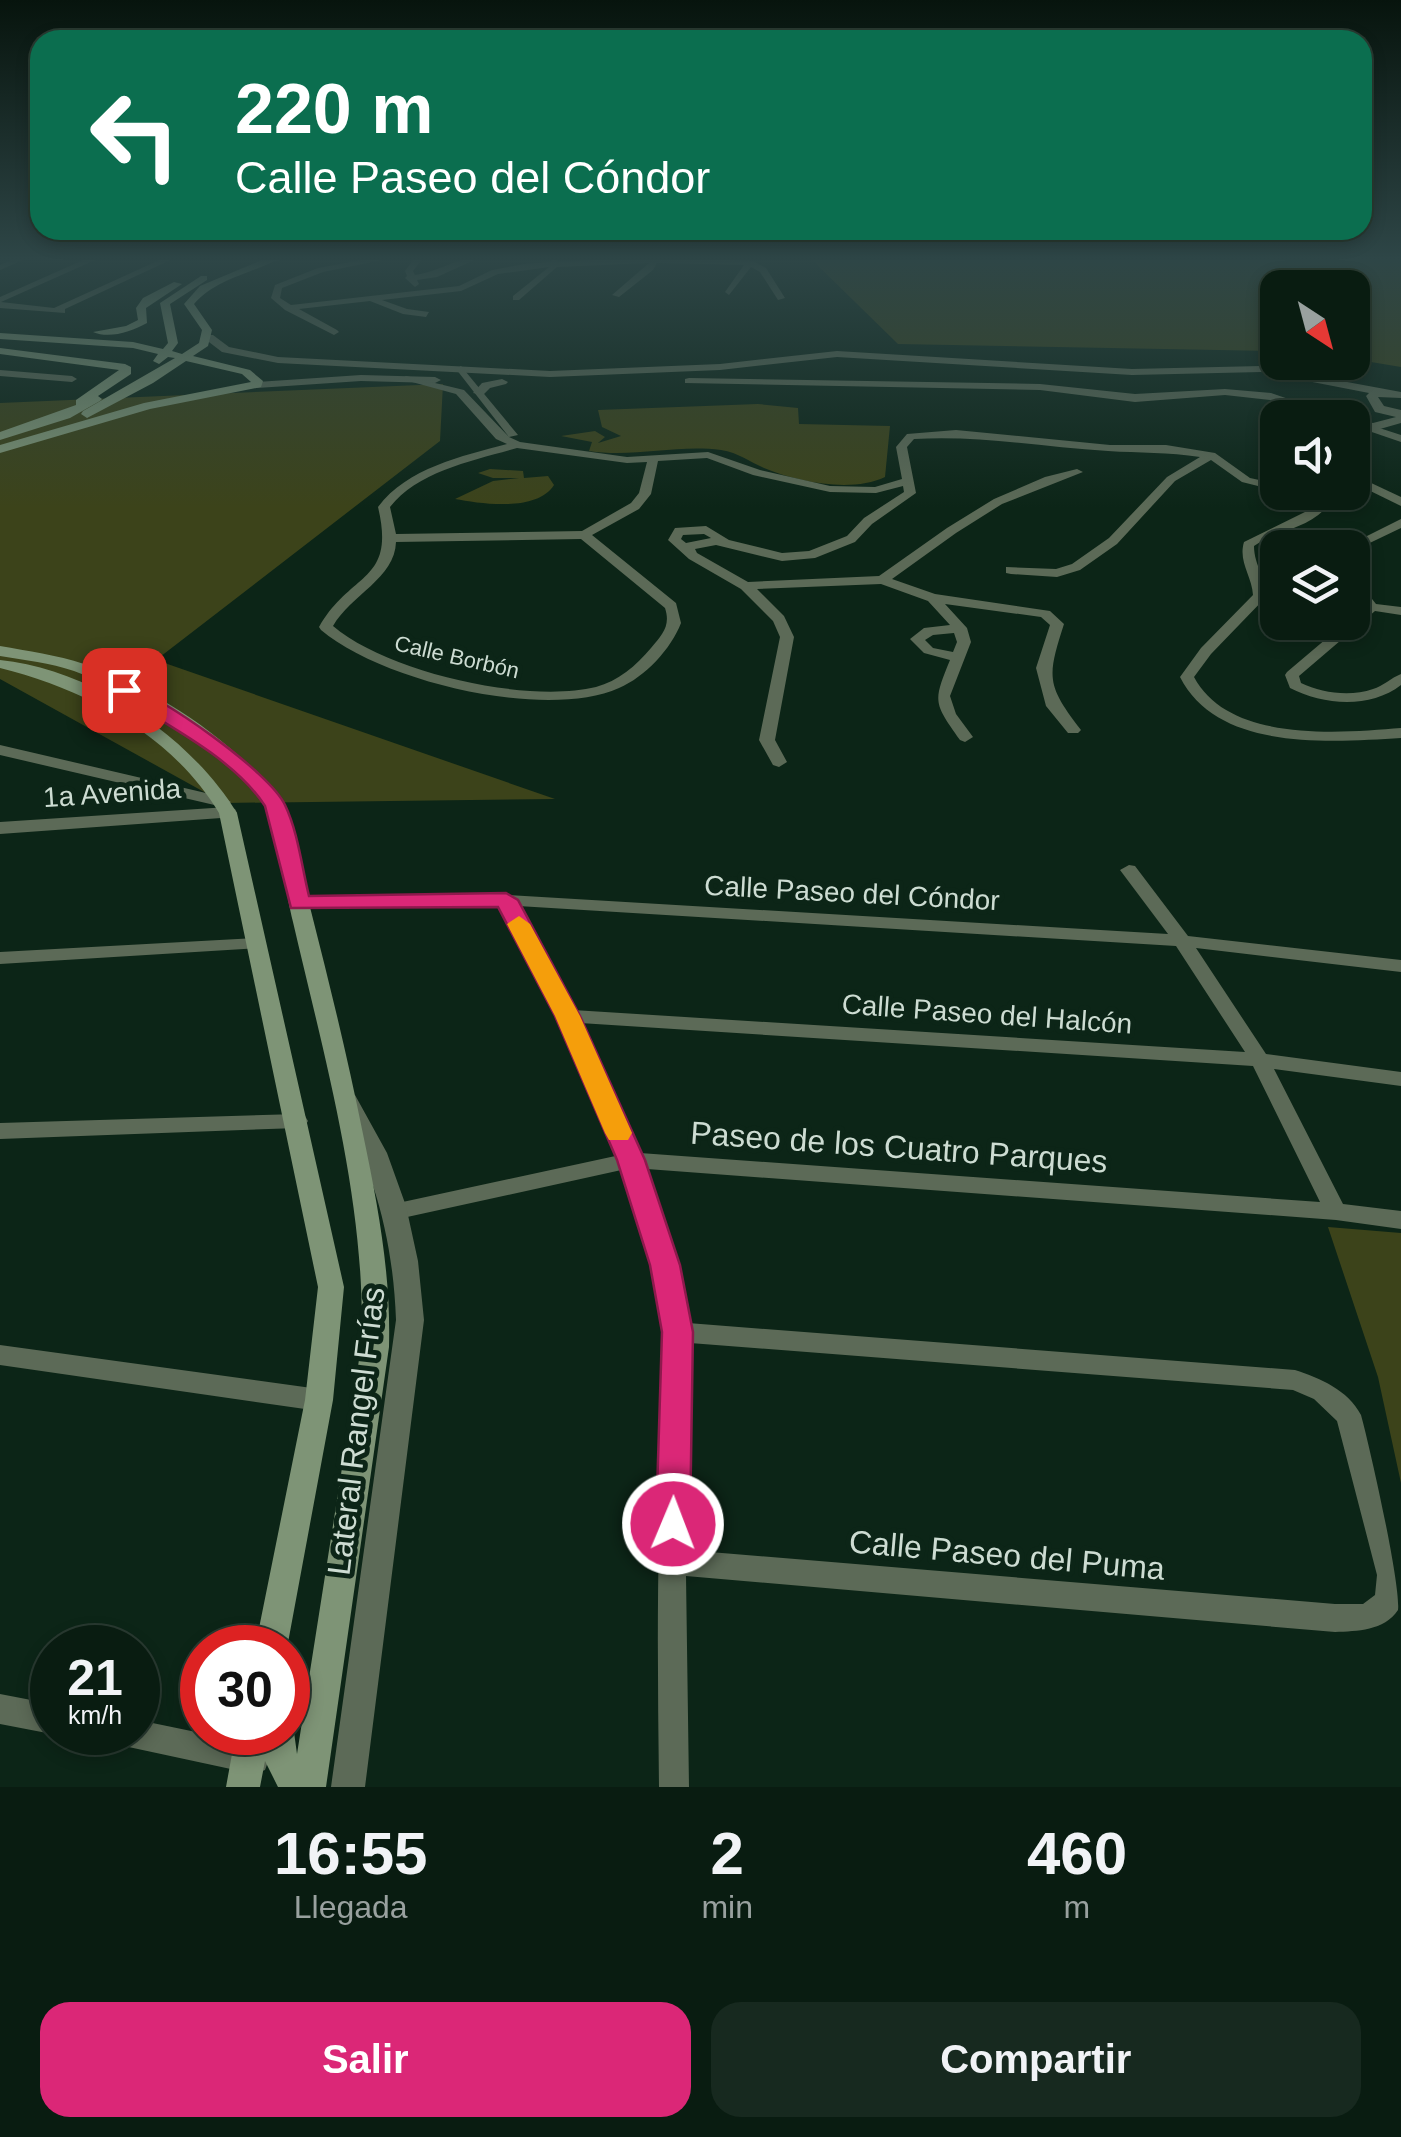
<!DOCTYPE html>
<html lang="es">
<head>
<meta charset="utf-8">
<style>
	:root { --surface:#091c11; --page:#17291f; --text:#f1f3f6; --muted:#99a19f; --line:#293a31; --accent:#db2777 }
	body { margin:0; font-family:Helvetica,sans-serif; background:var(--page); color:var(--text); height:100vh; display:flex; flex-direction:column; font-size:38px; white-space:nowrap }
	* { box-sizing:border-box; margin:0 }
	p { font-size:32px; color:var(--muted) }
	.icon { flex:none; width:55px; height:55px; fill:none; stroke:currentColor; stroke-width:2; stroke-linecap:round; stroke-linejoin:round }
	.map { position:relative; height:1787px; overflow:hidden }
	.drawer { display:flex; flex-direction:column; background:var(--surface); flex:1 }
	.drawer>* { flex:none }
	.guide { position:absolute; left:30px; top:30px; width:1342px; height:210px; border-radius:30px; box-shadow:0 5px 15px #0003,0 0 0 2px var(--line); background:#0b6e4f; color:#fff; overflow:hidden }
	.needle { width:65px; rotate:144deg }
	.fabs { position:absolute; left:1260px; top:270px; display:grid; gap:20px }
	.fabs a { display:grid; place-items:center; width:110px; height:110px; border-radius:20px; background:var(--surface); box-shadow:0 5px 15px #0003,0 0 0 2px var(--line); font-size:50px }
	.speed { position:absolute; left:30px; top:1625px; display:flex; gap:20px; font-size:50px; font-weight:700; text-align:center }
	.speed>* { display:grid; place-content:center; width:130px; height:130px; border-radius:50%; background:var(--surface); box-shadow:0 5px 15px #0003,0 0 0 2px var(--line); line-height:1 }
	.speed small { font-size:25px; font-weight:400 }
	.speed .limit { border:15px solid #d22; background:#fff; color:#111 }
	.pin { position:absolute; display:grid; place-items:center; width:85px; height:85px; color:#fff; margin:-42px; border-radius:20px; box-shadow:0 5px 15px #0006 }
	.me { position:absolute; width:110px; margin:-55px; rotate:1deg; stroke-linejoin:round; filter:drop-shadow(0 0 8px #0008) }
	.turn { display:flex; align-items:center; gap:35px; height:210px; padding:0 40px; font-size:45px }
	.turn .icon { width:130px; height:130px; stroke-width:2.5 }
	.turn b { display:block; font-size:70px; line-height:85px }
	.eta { display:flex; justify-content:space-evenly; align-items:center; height:170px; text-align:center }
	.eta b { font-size:60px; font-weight:700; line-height:70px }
	.button { display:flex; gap:20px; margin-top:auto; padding:20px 40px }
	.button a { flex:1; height:115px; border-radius:30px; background:var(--accent); color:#fff; font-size:40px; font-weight:700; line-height:115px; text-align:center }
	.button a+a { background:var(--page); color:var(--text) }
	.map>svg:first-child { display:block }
	.green { fill:#3c431a }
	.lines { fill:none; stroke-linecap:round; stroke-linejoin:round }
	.minor { fill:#5c6a57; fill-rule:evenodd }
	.tertiary { fill:#5c6a57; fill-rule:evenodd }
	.secondary { fill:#7e9476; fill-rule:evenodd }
	.route { fill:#db2777; stroke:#8e194d; stroke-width:2.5 }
	.slow { fill:#f59e0b }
	.labels { text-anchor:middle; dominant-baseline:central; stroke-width:10; stroke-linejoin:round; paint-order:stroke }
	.far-street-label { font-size:22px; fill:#cddcd2; stroke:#0c2517 }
	.street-label { font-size:28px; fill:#cddcd2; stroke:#0c2517 }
	.near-street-label { font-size:32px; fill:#cddcd2; stroke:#0c2517 }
</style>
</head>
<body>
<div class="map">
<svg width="1401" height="1787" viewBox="0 0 1401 1787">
	<rect width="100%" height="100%" fill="#0c2517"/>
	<g class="green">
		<polygon points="809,257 1401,257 1401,367 1353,359 1352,288 1278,288 1277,351 898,344"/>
		<polygon points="443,384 440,441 156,660 555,799 224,803 0,679 0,403"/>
		<path d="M 758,404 L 798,408 L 799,424 L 890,426 L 885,477 C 852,493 797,482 764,468 C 748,461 739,453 721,450 C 677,444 634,458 589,451 L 592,442 L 561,436 L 595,431 L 605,437 L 598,443 L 621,436 L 602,427 L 598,410 Z"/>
		<path d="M 490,469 L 523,471 L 524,478 L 548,476 L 554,485 C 537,512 482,504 455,499 L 493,481 L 519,478 L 493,478 L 478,473 Z"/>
		<polygon points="1328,1227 1401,1233 1401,1483 1378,1377"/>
	</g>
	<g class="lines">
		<g class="minor">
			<polygon points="18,257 30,257 0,270 0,265"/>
			<polygon points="90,257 102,257 1,302 54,308 166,257 177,257 65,309 65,313 0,308 0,297"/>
			<polygon points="276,257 293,257 257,266 253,264"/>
			<polygon points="378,257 397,257 323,272 282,288 280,298 291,305 459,286 492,270 524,264 550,262 554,259 558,262 652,257 753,261 766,268 785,298 778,300 760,272 751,267 729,295 725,292 744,265 657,263 653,270 619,297 612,295 649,263 557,267 519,300 513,300 513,296 549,267 498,274 461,291 382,300 407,309 429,312 426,317 403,314 370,301 299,309 337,330 339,332 334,335 285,310 271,298 275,285 318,268"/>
			<path d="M 415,257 L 424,257 L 413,271 L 415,275 C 438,272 458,257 481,257 L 437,277 L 417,280 L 419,284 L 415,287 L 405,278 L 407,276 L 405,271 Z"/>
			<path d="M 461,366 L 518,435 L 509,437 L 520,442 L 627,457 L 708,452 L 760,470 L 830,486 L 875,487 L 902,479 L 896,447 L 907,434 L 956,430 L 1110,445 L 1166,445 L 1215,453 L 1250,478 L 1278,484 L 1278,491 L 1242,482 L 1211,460 L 1175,481 L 1117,544 L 1080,570 L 1057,577 L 1011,574 L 1006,573 L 1006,567 L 1056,569 L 1072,564 L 1109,538 L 1167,477 L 1200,457 C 1169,452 1139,453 1108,451 C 1043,447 979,435 914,439 L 907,447 L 916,493 L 872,524 L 855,542 L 815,558 L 782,561 L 716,545 L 695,549 L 697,553 L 748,582 L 879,576 L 947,528 L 994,499 L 1045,477 L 1077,469 L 1083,472 L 1002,504 L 956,533 L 892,579 L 935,594 L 1050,611 L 1064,624 C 1047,677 1046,685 1081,730 L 1078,733 L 1068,733 L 1046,706 L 1036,668 L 1050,625 L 1041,617 L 945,604 L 967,628 L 971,642 L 950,696 L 956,714 L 973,737 L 965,742 L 960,740 C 933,702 933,702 950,660 L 924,653 L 910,639 L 924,628 L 950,625 L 928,601 L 881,584 L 757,589 L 784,616 L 794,637 L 775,740 L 787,762 L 779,767 L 773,765 L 759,740 L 780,637 L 773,621 L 741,589 L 689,559 L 668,540 L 675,528 L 706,526 L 729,540 L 782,553 L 809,551 L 847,536 L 864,518 L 904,492 L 903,486 L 876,493 L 830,492 L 753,475 L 707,458 L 658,461 L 651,494 L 639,509 L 592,535 L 676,603 L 681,623 C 671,649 645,677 619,688 C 545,721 381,681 321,630 L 319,627 C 351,571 396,583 378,507 C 407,468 462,456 507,444 L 496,439 L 456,394 L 401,379 L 406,376 L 464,390 L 509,437 L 456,369 ZM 517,448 L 627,463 L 647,462 L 639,493 L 631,503 L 582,531 L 396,534 L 390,507 C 418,471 475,460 517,448 ZM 704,534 L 711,538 L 686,543 L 681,539 L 683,535 ZM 581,539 L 665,608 C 671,626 662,635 651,648 C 636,666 618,681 596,687 C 526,704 387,672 333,626 C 351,595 395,578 396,542 ZM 954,633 L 957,642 L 953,652 L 933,648 L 925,640 L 933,635 Z"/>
			<polygon points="0,370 72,376 77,379 72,382 0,376"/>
			<polygon points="1367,424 1401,435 1401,442 1363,429 1362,427"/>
			<polygon points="1263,435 1278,441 1278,448 1259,440 1259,436"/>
			<polygon points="1352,474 1401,497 1401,506 1352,482"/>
			<path d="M 1290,492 C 1307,492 1314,495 1324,510 C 1305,529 1276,531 1254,546 C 1254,565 1266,578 1267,596 L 1211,654 L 1194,677 C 1229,743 1340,733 1401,728 L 1401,738 C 1331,742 1218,752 1180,677 L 1201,648 L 1253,595 C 1252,576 1238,562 1244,542 L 1311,509 L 1306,501 Z"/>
			<polygon points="1401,519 1401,528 1353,551 1352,548 1343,548"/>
			<path d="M 1352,579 L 1357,580 L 1376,604 L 1401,607 L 1401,615 L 1375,611 L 1299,676 L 1301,683 C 1322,693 1350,697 1373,689 C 1383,686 1391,678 1401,674 L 1401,685 C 1370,709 1323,705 1290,688 L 1285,675 L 1287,672 L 1346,622 L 1352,622 L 1352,617 L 1365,606 L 1352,592 Z"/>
			<polygon points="0,745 223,797 231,802 223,807 0,755"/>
			<path d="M 1129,865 L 1135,866 L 1188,936 L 1401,960 L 1401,972 L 1196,948 L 1266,1054 L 1401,1072 L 1401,1086 L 1274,1069 L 1343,1204 L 1401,1211 L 1401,1229 L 1336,1220 L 647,1169 C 665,1220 681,1269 688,1323 L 1295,1370 C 1320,1378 1348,1390 1361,1415 C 1370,1448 1401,1585 1398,1610 C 1384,1631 1357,1631 1335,1632 L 686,1576 L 689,1787 L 659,1787 C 658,1703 657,1619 659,1536 C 661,1468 672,1399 666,1331 C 660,1275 644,1222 626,1169 L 398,1219 L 390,1217 L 387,1211 L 390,1205 L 398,1203 L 620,1155 L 576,1054 L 500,905 L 299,908 L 290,903 L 299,898 L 506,895 L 1168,934 L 1120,870 ZM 518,906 L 1176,946 L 1245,1052 L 573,1010 ZM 580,1023 L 1253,1066 L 1320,1202 L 640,1153 ZM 690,1343 L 1293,1390 L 1314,1399 L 1337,1421 L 1377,1575 L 1375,1595 L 1363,1604 L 1335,1604 L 686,1550 Z"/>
			<polygon points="256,938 262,940 265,944 262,948 0,964 0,952"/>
			<polygon points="298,1114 305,1116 308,1121 305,1126 298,1128 0,1139 0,1123"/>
			<polygon points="0,1345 319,1389 328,1392 331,1400 328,1408 319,1411 0,1365"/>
			<polygon points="0,1694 52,1704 52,1732 55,1732 52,1734 0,1724"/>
			<polygon points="138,1720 254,1744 265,1748 269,1759 265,1770 254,1774 110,1743 106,1732 138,1732"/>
		</g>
		<g class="tertiary">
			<polygon points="205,335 213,335 229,347 278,357 550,371 720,364 837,351 1132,369 1261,366 1401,392 1401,398 1378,397 1384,406 1401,410 1401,423 1373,431 1352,426 1352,418 1373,423 1396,417 1375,412 1366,396 1369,393 1261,372 1132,375 837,357 720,370 550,377 278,363 222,352 205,339"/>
			<polygon points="361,375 435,377 441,380 435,383 361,381 257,388 251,385 257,382"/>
			<polygon points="689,378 1040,384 1135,394 1225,389 1271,393 1344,418 1324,418 1270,400 1225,395 1135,402 1040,390 685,383 685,379"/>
			<polygon points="502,379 508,382 506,384 490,388 483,395 473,393 482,383"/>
			<polygon points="228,807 235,809 237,813 235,817 0,834 0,822"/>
			<path d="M 347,1093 L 355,1095 L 387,1153 L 406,1206 L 418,1261 L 424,1320 L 365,1787 L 331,1787 L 396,1320 C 393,1240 375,1171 335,1101 L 339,1095 Z"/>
		</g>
		<g class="secondary">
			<path d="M 269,257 L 282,257 C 253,274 218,277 194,304 L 212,330 L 208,346 L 193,356 L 250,370 L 263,381 L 261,387 L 150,409 L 0,453 L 0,445 L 144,403 L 251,382 L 242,374 L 186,361 L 153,383 L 87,418 L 81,414 L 83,411 L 175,358 L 168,357 L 159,364 L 153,361 L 158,354 L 133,348 L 0,339 L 0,333 L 133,342 L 163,349 L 168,343 L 160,303 L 201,276 L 207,276 L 207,280 L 170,304 L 178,343 L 172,351 L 182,354 L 199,343 L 202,330 L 184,304 L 200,286 Z"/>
			<path d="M 174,282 L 182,284 L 146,308 L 147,323 C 131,332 109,339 93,332 L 126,326 L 138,320 L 136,308 L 143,298 Z"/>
			<polygon points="0,348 125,364 131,367 131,374 98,396 102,399 100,401 70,418 0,440 0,432 76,405 76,400 119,370 0,354"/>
			<path d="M 0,646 C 28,651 57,655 84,664 C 158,690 238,742 284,806 C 312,915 341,1024 363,1134 C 378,1206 391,1274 389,1347 L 326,1787 L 278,1787 L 265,1761 L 260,1787 L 226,1787 L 236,1732 L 288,1732 L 288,1719 L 294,1732 L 297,1754 L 361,1347 C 368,1210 324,1056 293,922 C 286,894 277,827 264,805 C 237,755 127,690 74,671 C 50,663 25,660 0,656 Z"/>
			<path d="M 0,660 C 91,669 190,736 237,813 L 344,1287 L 333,1400 L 287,1648 L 255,1648 L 305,1400 L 318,1287 L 219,813 C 173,736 86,689 0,668 Z"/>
		</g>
	</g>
	<linearGradient id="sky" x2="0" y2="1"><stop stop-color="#07140d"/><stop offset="0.51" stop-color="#2e4647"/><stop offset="1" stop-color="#2e4647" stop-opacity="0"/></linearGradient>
	<rect width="1401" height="508" fill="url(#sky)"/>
	<path class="route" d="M 124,684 C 159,694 270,772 285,805 C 298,832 302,868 309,896 L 506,893 L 518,900 L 580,1016 L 645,1160 L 680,1265 L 693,1332 L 690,1524 L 685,1535 L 673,1540 L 661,1535 L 656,1524 L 662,1332 L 650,1265 L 617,1160 L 555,1016 L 498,907 L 291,908 L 265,806 C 235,759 164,723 117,694 L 117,686 Z"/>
	<polygon class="slow" points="519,916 530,924 580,1016 632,1133 628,1140 609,1140 605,1133 555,1016 507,924"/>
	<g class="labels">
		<g class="far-street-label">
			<text transform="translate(457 657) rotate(13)">Calle Borbón</text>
		</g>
		<g class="street-label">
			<text transform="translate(112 793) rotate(-4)">1a Avenida</text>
			<text transform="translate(852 893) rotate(3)">Calle Paseo del Cóndor</text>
			<text transform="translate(987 1014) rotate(4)">Calle Paseo del Halcón</text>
		</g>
		<g class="near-street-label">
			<text transform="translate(899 1147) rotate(4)">Paseo de los Cuatro Parques</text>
			<text transform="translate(356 1431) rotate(-83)">Lateral Rangel Frías</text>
			<text transform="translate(1007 1555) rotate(5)">Calle Paseo del Puma</text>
		</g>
	</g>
</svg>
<div class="fabs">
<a><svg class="needle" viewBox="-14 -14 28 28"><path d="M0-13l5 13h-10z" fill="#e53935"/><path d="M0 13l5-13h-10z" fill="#99a19f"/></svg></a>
<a><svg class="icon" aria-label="sound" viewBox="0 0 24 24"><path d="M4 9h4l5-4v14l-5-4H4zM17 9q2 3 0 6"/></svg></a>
<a><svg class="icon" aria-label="layers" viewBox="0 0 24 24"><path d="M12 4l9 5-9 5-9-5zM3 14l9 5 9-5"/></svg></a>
</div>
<div class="speed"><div>21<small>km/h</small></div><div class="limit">30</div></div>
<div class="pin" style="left:124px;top:690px;background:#d93025"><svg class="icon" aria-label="arrive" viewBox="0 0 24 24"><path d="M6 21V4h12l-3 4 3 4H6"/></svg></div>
<svg class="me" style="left:673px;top:1524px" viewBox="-20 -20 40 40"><circle r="17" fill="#db2777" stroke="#fff" stroke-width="3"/><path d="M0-11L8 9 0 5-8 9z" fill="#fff"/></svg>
<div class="guide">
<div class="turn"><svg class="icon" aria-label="left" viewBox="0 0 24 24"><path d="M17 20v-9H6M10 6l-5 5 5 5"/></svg><div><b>220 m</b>Calle Paseo del Cóndor</div></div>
</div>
</div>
<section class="drawer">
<div class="eta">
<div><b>16:55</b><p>Llegada</p></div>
<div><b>2</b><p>min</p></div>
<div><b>460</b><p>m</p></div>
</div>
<div class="button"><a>Salir</a><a>Compartir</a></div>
</section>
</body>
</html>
